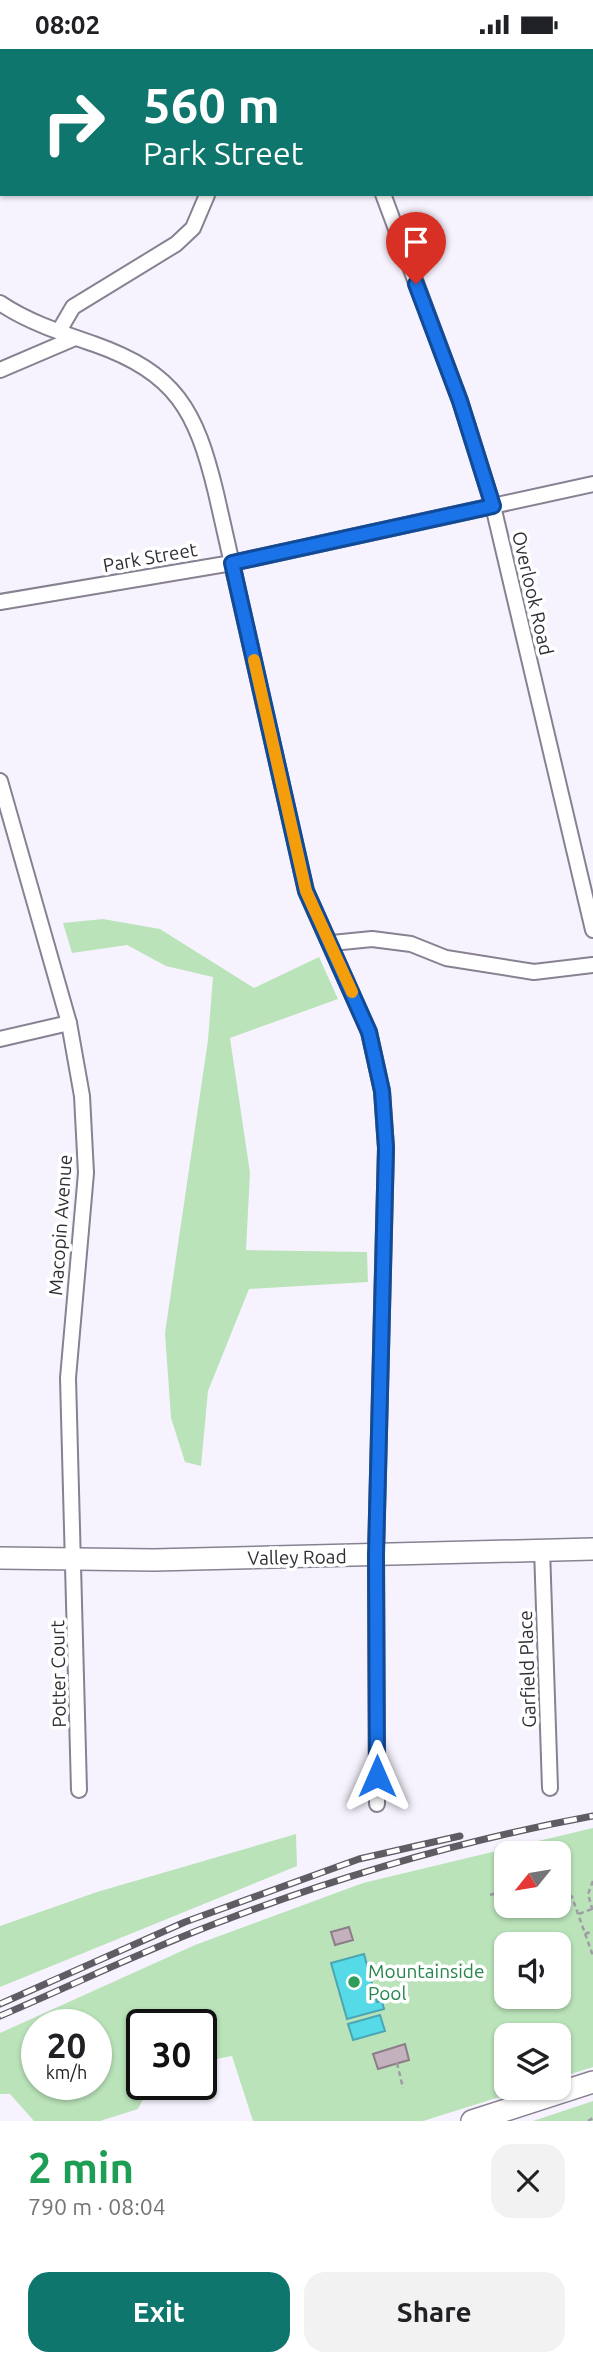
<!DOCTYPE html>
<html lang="en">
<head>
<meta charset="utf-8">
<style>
	:root { --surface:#fff; --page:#f2f2f2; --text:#202124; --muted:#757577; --accent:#0f766e }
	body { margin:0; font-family:Ubuntu,sans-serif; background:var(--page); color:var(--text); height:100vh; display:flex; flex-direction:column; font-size:26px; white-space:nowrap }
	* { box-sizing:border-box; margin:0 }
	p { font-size:23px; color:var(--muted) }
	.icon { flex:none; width:38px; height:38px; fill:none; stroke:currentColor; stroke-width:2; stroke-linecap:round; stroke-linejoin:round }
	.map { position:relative; height:2072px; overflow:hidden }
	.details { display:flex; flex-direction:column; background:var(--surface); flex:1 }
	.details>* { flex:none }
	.banner { position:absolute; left:0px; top:0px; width:593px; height:147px; box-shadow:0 2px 5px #0004; background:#0f766e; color:#fff; overflow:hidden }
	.needle { width:46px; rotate:240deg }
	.buttons { position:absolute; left:494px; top:1792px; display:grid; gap:14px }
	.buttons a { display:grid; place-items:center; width:77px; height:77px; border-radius:14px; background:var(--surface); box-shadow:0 2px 5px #0004; font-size:35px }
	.speed { position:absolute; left:21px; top:1960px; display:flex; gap:14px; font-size:35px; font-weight:700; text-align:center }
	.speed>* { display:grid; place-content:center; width:91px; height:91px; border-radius:50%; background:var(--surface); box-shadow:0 2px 5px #0004; line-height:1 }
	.speed small { font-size:18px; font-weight:400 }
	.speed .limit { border:4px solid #111; border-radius:10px; background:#fff; color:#111 }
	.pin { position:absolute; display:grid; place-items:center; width:60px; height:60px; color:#fff; margin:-72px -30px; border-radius:50% 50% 50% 0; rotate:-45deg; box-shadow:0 0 7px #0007 }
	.pin .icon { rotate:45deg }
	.me { position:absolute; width:77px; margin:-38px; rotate:0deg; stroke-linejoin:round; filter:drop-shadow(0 0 5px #0008) }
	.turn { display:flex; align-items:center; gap:24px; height:147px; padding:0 28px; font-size:32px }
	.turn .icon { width:91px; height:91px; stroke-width:2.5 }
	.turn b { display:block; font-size:49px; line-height:60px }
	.round { display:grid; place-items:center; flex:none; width:74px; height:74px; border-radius:21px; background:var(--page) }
	.headline { display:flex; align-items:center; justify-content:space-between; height:119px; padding:0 28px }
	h1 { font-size:42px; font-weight:700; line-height:52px; color:#1e9e55 }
	.cta { display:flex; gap:14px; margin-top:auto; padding:14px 28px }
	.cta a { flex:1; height:80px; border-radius:21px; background:var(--accent); color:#fff; font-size:28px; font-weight:700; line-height:80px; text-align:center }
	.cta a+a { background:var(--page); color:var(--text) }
	.status { display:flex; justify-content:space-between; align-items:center; height:49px; padding:0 35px; background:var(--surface); direction:ltr }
	.status svg { height:19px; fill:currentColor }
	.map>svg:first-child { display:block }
	.green { fill:#bae3ba; fill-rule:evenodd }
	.water { fill:#57dae8; stroke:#4ba6b2; stroke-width:2 }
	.building { fill:#c3b2bd; stroke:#8d7d88; stroke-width:2 }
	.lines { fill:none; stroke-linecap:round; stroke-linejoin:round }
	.street-casing { stroke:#878191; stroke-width:18 }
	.secondary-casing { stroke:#878191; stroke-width:24 }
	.path { stroke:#9f9ca5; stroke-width:2.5; stroke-dasharray:5 3.5; stroke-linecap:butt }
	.street { stroke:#fff; stroke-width:14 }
	.secondary { stroke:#fff; stroke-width:21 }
	.rail-casing { stroke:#605c64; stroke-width:7 }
	.rail { stroke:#fff; stroke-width:4.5; stroke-dasharray:13; stroke-linecap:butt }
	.route-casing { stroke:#114b97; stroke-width:18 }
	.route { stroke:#1a73e8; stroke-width:12 }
	.slow { stroke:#f59e0b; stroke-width:12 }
	.leisure-dot { fill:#2e9e5b; stroke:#fff; stroke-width:2.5 }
	.labels { text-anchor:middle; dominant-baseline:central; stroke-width:7; stroke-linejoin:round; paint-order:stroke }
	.street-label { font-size:19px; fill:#302d34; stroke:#fff }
	.leisure-label { font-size:19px; fill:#27864d; stroke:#fff; text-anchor:start }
</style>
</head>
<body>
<div class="status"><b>08:02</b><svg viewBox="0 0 49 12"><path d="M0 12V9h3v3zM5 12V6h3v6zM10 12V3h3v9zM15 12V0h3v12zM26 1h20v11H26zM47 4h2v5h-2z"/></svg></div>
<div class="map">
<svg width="593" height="2072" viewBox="0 0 593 2072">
	<rect width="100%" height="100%" fill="#f7f3fe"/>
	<g class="green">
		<polygon points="103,870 160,880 254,939 319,908 338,950 230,989 250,1124 246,1201 367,1203 368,1233 249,1240 208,1342 201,1417 185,1413 171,1369 165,1284 208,991 213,928 166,917 127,896 72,904 63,874"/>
		<path d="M 593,1779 L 593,2018 L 558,2029 L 558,1986 L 506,1986 L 506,2039 L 528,2039 L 423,2072 L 253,2072 L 232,2007 L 201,2013 L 201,1976 L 142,1976 L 142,2035 L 151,2035 L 138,2060 L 100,2072 L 34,2072 L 10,2045 L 0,2045 L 0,1984 L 195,1896 L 363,1834 ZM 506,1804 L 558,1804 L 558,1857 L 506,1857 ZM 506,1895 L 558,1895 L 558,1948 L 506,1948 ZM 37,1976 L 96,1976 L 96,2035 L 37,2035 Z"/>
		<polygon points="296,1785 297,1817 0,1938 0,1877 97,1843"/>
		<polygon points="593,2052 593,2072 533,2072"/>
	</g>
	<g class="water">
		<polygon points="364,1905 377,1953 382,1952 384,1960 347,1970 331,1914"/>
		<polygon points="380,1966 385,1982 353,1991 348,1975"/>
	</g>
	<g class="building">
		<polygon points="349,1878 353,1891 335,1896 331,1883"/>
		<polygon points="405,1995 409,2011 378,2020 373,2005"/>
	</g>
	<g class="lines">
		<g class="street-casing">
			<g id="street">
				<polyline points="327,0 328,2"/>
				<polyline points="592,18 593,17"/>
				<polyline points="592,131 593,133"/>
				<polyline points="383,145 460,352 493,457 593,881"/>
				<path d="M 0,254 C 28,273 62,284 94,295 C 176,324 196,361 216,444 L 306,842 L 369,983 L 382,1042 L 386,1099 L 376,1506 L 377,1755"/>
				<polyline points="59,282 73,258 176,195 193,179 207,146"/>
				<polyline points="0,321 75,289"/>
				<polyline points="0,553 232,514 593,435"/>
				<polyline points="0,732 69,974 82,1047 86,1124 68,1329 79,1741"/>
				<polyline points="332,894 372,890 411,895 446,909 534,923 593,916"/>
				<polyline points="0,990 69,974"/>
				<polyline points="542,1500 550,1739"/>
			</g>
		</g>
		<g class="secondary-casing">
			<g id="secondary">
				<polyline points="88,2 91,0"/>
				<polyline points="0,53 2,52"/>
				<polyline points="0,1509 154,1511 593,1500"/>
				<polyline points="472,2072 593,2033"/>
			</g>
		</g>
		<g class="path">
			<polyline points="593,1832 588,1845 593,1863"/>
			<polyline points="558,1833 572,1848 593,1907"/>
			<polyline points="490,1846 506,1841"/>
			<polyline points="579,1865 592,1860"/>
			<polyline points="585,1885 593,1882"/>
			<polyline points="397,2014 403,2039"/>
			<polyline points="588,2072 593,2069"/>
		</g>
		<use href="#street" class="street"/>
		<use href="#secondary" class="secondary"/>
		<g class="rail-casing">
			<g id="rail">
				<polyline points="0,1955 185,1873 359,1810 460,1787"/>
				<path d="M 0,1967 C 75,1935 149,1899 225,1871 C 344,1826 468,1790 593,1767"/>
			</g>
		</g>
		<use href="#rail" class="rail"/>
	</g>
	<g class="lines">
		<g class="route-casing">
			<polyline id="route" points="377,1727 376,1506 386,1099 382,1042 369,983 306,842 232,514 493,457 460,352 416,235"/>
		</g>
		<use href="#route" class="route"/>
		<polyline class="slow" points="254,611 306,842 352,943"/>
	</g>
	<circle class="leisure-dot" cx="354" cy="1933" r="7"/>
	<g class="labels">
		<g class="street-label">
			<text transform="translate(150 508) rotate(-10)">Park Street</text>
			<text transform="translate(533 544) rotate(77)">Overlook Road</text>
			<text transform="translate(60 1176) rotate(-86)">Macopin Avenue</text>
			<text transform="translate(297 1508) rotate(-1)">Valley Road</text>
			<text transform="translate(527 1620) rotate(-92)">Garfield Place</text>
			<text transform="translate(58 1625) rotate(-91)">Potter Court</text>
		</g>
		<g class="leisure-label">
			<text x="368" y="1922">Mountainside<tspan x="368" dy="22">Pool</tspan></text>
		</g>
	</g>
</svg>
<div class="buttons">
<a><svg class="needle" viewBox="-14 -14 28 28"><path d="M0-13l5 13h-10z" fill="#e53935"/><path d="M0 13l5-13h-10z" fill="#757577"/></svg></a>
<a><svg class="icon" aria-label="sound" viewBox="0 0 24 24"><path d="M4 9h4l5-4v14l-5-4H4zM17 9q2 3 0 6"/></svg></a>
<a><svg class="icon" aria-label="layers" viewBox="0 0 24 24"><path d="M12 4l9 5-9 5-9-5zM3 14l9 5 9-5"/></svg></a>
</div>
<div class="speed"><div>20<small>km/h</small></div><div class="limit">30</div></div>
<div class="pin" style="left:416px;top:235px;background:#d93025"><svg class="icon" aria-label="arrive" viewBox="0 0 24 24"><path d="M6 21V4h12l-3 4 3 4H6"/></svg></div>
<svg class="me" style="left:377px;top:1727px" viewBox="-20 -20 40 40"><path d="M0-17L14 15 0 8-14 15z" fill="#1a73e8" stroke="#fff" stroke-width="4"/></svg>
<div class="banner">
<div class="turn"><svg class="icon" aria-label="right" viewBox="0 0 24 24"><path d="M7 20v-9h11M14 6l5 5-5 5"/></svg><div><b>560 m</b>Park Street</div></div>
</div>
</div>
<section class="details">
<div class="headline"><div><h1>2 min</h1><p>790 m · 08:04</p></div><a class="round"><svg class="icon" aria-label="close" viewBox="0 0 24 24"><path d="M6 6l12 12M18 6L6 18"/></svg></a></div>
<div class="cta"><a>Exit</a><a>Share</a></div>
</section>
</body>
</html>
